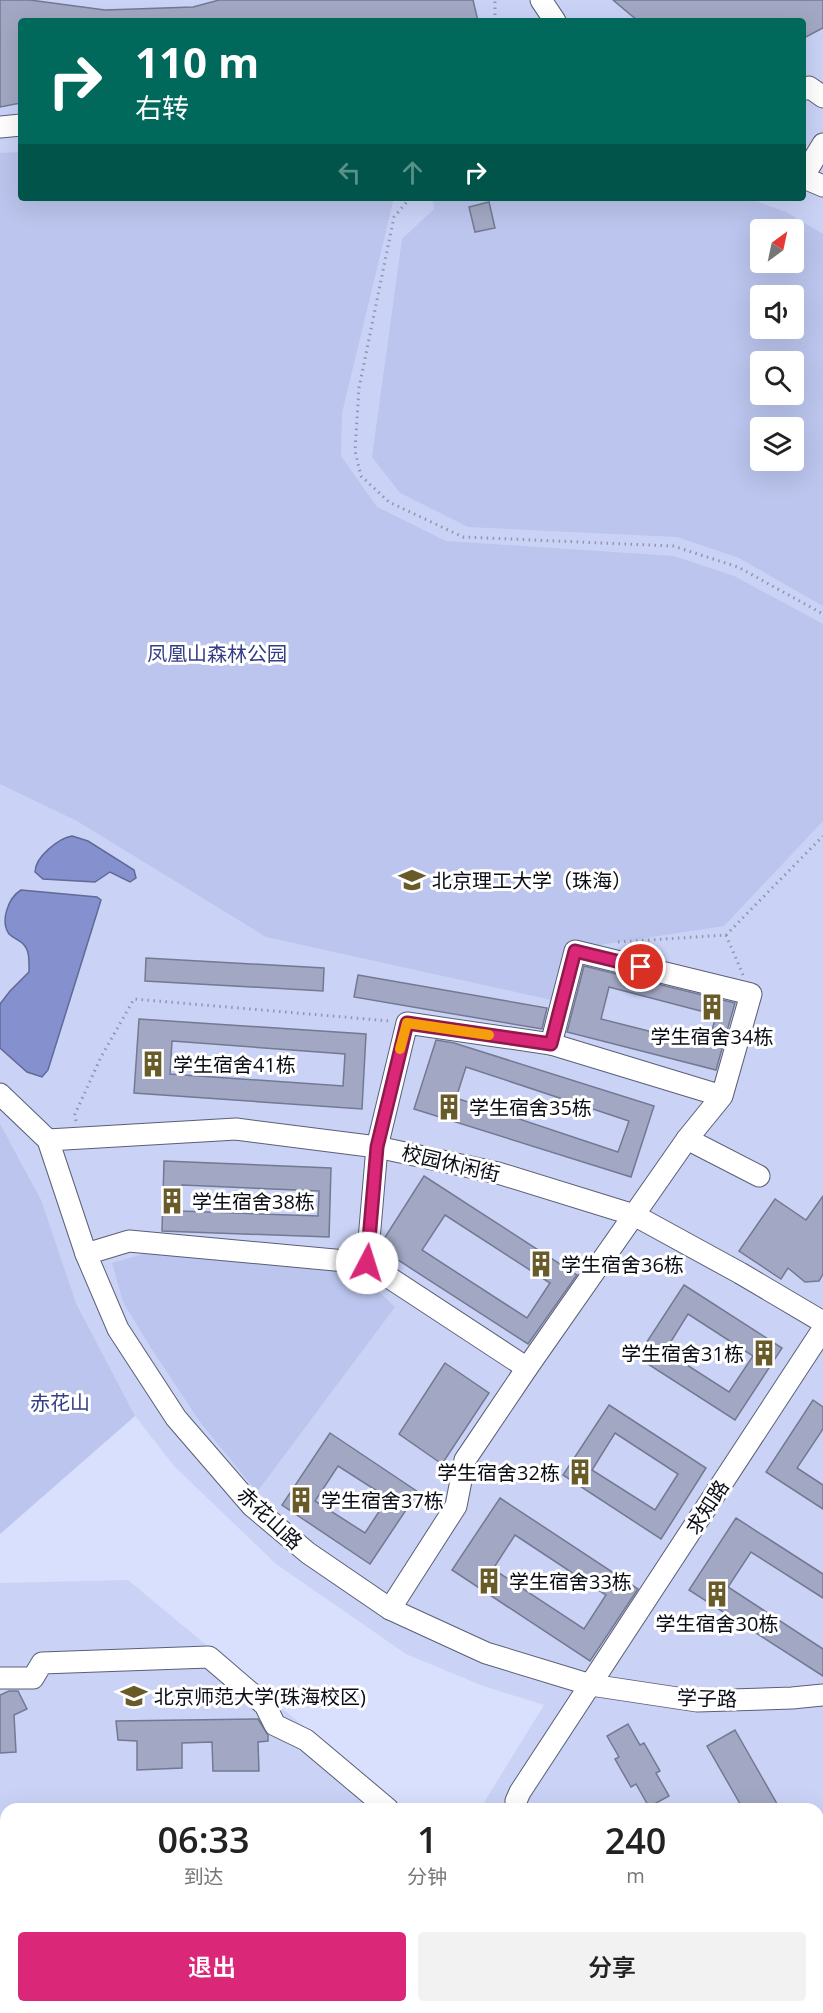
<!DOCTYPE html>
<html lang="zh">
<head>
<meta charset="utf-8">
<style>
	:root { --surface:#fff; --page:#f2f2f2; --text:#222; --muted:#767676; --accent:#db2777 }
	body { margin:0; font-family:"Open Sans","Noto Sans SC",sans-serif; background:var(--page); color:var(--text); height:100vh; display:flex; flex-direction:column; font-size:22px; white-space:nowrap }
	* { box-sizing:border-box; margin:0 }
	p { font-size:20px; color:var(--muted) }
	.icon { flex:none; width:33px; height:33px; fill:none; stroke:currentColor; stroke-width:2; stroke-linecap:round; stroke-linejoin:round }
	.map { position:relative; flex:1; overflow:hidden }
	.side { position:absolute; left:0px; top:1803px; width:824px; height:210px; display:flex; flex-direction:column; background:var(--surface); border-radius:18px 18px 0 0; box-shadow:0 6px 24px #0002 }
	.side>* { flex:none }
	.hud { position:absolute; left:18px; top:18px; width:788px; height:183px; border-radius:6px; box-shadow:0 6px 24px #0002; background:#00695c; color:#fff; overflow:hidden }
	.needle { width:39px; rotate:33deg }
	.controls { position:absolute; left:750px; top:219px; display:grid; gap:12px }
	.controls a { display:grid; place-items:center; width:54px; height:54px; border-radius:6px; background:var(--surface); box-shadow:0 6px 24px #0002; font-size:30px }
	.pin { position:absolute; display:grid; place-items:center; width:51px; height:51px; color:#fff; margin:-26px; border:3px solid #fff; border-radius:50%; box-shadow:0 2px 6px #0007 }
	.me { position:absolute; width:66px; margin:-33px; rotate:5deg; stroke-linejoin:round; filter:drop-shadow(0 0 4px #0008) }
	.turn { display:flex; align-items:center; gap:21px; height:126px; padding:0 18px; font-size:27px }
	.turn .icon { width:78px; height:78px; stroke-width:2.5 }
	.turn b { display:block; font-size:42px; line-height:51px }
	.lanes { display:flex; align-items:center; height:57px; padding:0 18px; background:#0003; justify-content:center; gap:30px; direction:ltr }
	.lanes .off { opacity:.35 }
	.eta { display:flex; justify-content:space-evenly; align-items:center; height:102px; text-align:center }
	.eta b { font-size:36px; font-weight:600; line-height:42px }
	.primary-button { display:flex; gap:12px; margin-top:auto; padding:12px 18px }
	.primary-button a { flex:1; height:69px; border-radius:6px; background:var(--accent); color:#fff; font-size:24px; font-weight:600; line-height:69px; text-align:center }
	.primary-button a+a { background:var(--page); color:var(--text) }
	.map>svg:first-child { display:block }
	.built { fill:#cad3f6; fill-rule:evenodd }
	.green { fill:#bbc5ed; fill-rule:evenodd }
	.water { fill:#8491ce; stroke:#606997; stroke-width:1.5 }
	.building { fill:#a2a8c3; stroke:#737992; stroke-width:1.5; fill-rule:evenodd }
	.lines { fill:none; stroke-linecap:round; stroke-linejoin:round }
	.minor-casing { stroke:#595f77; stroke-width:23 }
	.path { stroke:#9196ac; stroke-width:3; stroke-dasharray:1.5 4.5; stroke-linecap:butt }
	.minor { stroke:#fff; stroke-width:21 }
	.route-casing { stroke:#8e194d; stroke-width:15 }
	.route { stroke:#db2777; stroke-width:10 }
	.slow { stroke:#f59e0b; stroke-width:10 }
	.labels { text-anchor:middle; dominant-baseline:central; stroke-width:6; stroke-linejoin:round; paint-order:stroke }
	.park-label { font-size:20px; fill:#343d86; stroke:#fff }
	.poi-label { font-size:20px; fill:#0b0d16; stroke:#fff; text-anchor:start }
	.street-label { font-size:20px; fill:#0b0d16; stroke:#fff }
</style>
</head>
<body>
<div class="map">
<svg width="823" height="2013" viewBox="0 0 823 2013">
	<rect width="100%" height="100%" fill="#d9e0fd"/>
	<g class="built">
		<path d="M 0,0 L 823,0 L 823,2013 L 621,2013 L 617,2007 L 818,2007 L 818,1809 L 486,1809 L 483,1804 L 544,1705 L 483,1686 L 406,1654 L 276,1564 L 174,1466 L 135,1416 L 76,1303 L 0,1315 ZM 21,21 L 802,21 L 802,198 L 21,198 ZM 760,230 L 794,230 L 794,262 L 760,262 ZM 760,296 L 794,296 L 794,328 L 760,328 ZM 760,362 L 794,362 L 794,394 L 760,394 ZM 760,428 L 794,428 L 794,460 L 760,460 Z"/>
		<polygon points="128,1580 403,1809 6,1809 6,2007 593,2007 596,2013 0,2013 0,1583"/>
	</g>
	<g class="green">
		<polygon points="21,152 21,198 394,198 342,413 341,456 377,507 446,541 674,556 734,576 823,624 823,821 724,926 567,950 552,1000 266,937 77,821 0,784 0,153"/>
		<path d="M 433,198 L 748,198 L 786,212 L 823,234 L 823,606 L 739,558 L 677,537 L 468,527 L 400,493 L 372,457 L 402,239 L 434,209 ZM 760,230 L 794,230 L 794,262 L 760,262 ZM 760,296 L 794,296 L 794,328 L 760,328 ZM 760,362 L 794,362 L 794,394 L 760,394 ZM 760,428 L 794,428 L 794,460 L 760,460 Z"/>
		<polygon points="0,1124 41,1200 76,1303 135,1416 0,1534"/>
		<polygon points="147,1253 360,1274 395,1307 257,1492 200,1422 151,1348 123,1302 112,1263"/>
	</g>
	<g class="water">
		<path d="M 72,836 L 88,841 L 134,870 L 136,878 L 130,882 L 110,872 L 95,882 L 43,879 L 35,872 C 35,857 59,838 72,836 Z"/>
		<path d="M 21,890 L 97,897 L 101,900 L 48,1070 L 42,1077 L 27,1072 L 0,1048 L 0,1004 L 10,991 L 29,972 C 29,964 30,951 24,945 C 20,940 13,938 9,934 C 0,921 8,898 21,890 Z"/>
	</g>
	<g class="building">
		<polygon points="0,0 30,0 105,10 193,7 219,0 473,0 478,21 21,21 21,103 0,107"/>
		<polygon points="613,0 823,0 823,28 802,39 802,21 638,21"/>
		<polygon points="489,202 495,228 475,232 469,207"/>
		<polygon points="146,958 324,968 323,991 145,981"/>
		<path d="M 584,966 L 735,1003 L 716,1070 L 567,1032 ZM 609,987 L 716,1015 L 708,1046 L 601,1019 Z"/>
		<polygon points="358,975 547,1008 542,1029 354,997"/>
		<path d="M 139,1019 L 366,1034 L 362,1109 L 134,1093 ZM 172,1041 L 345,1054 L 343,1086 L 170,1074 Z"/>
		<path d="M 436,1040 L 454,1043 L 654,1106 L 631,1177 L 414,1109 ZM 466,1067 L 629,1121 L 618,1152 L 456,1098 Z"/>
		<path d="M 164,1161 L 331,1168 L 329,1237 L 162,1231 ZM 182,1185 L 319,1191 L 318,1216 L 181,1211 Z"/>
		<path d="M 424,1176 L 577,1275 L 528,1344 L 381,1249 L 382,1242 ZM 445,1215 L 550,1283 L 527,1318 L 422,1250 Z"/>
		<polygon points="823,1196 823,1274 819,1281 805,1282 788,1268 781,1279 739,1251 775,1199 806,1220"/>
		<path d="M 684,1285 L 782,1348 L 735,1420 L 637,1357 ZM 688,1314 L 753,1356 L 729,1392 L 665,1351 Z"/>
		<polygon points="445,1363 489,1393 442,1464 399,1434"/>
		<polygon points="813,1400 823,1407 823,1429 797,1468 823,1485 823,1509 766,1472"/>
		<path d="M 609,1405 L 706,1468 L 661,1539 L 563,1475 ZM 615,1433 L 678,1474 L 655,1510 L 592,1470 Z"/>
		<path d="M 330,1433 L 418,1492 L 370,1564 L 282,1505 ZM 338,1466 L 388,1498 L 365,1533 L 315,1501 Z"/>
		<path d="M 500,1498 L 638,1589 L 590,1661 L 452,1570 ZM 515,1535 L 606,1595 L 584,1629 L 493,1569 Z"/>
		<polygon points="736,1518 823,1574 823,1598 751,1552 728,1587 823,1649 823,1676 689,1590"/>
		<polygon points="9,1691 18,1691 27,1709 14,1715 16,1752 0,1753 0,1695"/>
		<polygon points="258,1719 268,1735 268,1741 258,1742 259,1771 213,1771 212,1742 182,1743 182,1768 137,1770 137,1741 118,1740 116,1721"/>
		<polygon points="628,1724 640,1745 644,1743 660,1771 656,1773 669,1796 649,1807 636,1784 631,1787 615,1759 619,1757 607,1736"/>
		<polygon points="735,1730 780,1809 743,1809 707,1746"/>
	</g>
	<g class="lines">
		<g class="minor-casing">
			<g id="minor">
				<polyline points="541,0 555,21"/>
				<polyline points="802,90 809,87 823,97"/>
				<polyline points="0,127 21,125"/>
				<polyline points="802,177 823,186"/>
				<polyline points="803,177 823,144"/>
				<polyline points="0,1094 48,1140 86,1254 118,1329 176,1418 252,1506 308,1553 390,1609 486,1653 591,1685 697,1701 792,1698 823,1695"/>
				<polyline points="687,1139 722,1096 751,994 575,951 551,1044 722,1096"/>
				<polyline points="48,1140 236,1129 377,1147 498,1173 634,1215 740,1273 823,1322"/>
				<polyline points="86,1254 129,1241 367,1263 527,1368"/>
				<polyline points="367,1263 377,1147 407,1023 551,1044"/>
				<polyline points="390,1609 456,1506 465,1460 527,1368 687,1139 759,1176"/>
				<polyline points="0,1678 33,1678 42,1663 209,1657 265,1705 275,1725 306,1740 388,1809"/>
				<polyline points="516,1809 516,1801 520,1792 823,1329"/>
				<polyline points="580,2007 584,2013"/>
				<polyline points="641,2007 645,2013"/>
			</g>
		</g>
		<g class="path">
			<polyline points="495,21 495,0"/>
			<polyline points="410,198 394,217 359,388 355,451 361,476 389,502 463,537 673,546 738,567 823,614"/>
			<polyline points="726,935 743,975"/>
			<polyline points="618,942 726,935 823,836"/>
			<polyline points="76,1121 75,1114 101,1057 134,999 390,1021"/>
		</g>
		<use href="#minor" class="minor"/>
	</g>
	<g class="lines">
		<g class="route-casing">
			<polyline id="route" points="367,1263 377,1147 407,1023 551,1044 575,951 641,967"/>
		</g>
		<use href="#route" class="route"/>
		<polyline class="slow" points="400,1049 407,1023 489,1035"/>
	</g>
	<defs>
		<g id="university-bare" transform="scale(2.07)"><path d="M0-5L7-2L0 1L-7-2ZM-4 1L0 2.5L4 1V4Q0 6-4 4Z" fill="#695b28" stroke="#fff" stroke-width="2.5" paint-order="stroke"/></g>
		<g id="building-bare" transform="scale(2.07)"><path d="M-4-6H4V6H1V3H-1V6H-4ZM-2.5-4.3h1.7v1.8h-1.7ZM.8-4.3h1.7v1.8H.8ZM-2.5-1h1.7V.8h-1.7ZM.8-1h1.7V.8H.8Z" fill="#695b28" stroke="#fff" stroke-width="2.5" paint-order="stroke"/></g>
	</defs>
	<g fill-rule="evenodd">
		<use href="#university-bare" x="412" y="880"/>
		<use href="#building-bare" x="712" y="1007"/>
		<use href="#building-bare" x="153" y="1064"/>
		<use href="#building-bare" x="449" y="1107"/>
		<use href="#building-bare" x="172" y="1201"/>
		<use href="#building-bare" x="541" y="1264"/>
		<use href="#building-bare" x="764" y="1353"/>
		<use href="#building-bare" x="580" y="1472"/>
		<use href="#building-bare" x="301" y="1500"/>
		<use href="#building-bare" x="489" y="1581"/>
		<use href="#building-bare" x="717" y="1594"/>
		<use href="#university-bare" x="134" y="1696"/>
	</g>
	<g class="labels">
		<g class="park-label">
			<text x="217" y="653">凤凰山森林公园</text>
			<text x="60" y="1402">赤花山</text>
		</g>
		<g class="poi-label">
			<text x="432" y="880">北京理工大学（珠海）</text>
			<text x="712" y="1036" text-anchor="middle">学生宿舍34栋</text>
			<text x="173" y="1064">学生宿舍41栋</text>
			<text x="469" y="1107">学生宿舍35栋</text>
			<text x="192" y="1201">学生宿舍38栋</text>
			<text x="561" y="1264">学生宿舍36栋</text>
			<text x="744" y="1353" text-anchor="end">学生宿舍31栋</text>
			<text x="560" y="1472" text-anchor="end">学生宿舍32栋</text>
			<text x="321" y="1500">学生宿舍37栋</text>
			<text x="509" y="1581">学生宿舍33栋</text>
			<text x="717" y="1623" text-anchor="middle">学生宿舍30栋</text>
			<text x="154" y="1696">北京师范大学(珠海校区)</text>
		</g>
		<g class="street-label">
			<text transform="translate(451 1163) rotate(13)">校园休闲街</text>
			<text transform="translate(707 1507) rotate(-57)">求知路</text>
			<text transform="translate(270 1518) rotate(43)">赤花山路</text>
			<text transform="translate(707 1698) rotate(2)">学子路</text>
		</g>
	</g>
</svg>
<div class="controls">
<a><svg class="needle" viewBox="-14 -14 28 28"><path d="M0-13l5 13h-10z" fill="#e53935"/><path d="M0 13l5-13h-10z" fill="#767676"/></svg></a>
<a><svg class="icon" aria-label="sound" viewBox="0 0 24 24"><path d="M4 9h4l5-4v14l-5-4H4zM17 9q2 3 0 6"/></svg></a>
<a><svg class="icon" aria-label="search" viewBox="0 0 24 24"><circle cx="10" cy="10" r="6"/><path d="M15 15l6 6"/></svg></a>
<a><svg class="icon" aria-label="layers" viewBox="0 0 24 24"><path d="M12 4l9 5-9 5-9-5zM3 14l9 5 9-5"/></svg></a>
</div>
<div class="pin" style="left:641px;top:967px;background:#d93025"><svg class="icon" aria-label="arrive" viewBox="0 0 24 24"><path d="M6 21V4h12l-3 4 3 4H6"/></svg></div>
<svg class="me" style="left:367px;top:1263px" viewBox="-20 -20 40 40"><circle r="19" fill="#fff"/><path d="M0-13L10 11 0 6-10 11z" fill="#db2777"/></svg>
<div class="hud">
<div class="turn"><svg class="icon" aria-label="right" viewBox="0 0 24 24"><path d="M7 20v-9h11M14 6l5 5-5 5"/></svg><div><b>110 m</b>右转</div></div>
<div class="lanes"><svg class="icon off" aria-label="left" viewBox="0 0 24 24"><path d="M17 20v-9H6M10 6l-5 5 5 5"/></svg><svg class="icon off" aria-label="ahead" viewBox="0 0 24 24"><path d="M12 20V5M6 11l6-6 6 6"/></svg><svg class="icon" aria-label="right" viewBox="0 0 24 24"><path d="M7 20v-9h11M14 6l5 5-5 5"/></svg></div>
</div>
<section class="side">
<div class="eta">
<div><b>06:33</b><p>到达</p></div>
<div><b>1</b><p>分钟</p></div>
<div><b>240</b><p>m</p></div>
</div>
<div class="primary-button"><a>退出</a><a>分享</a></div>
</section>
</div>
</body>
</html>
